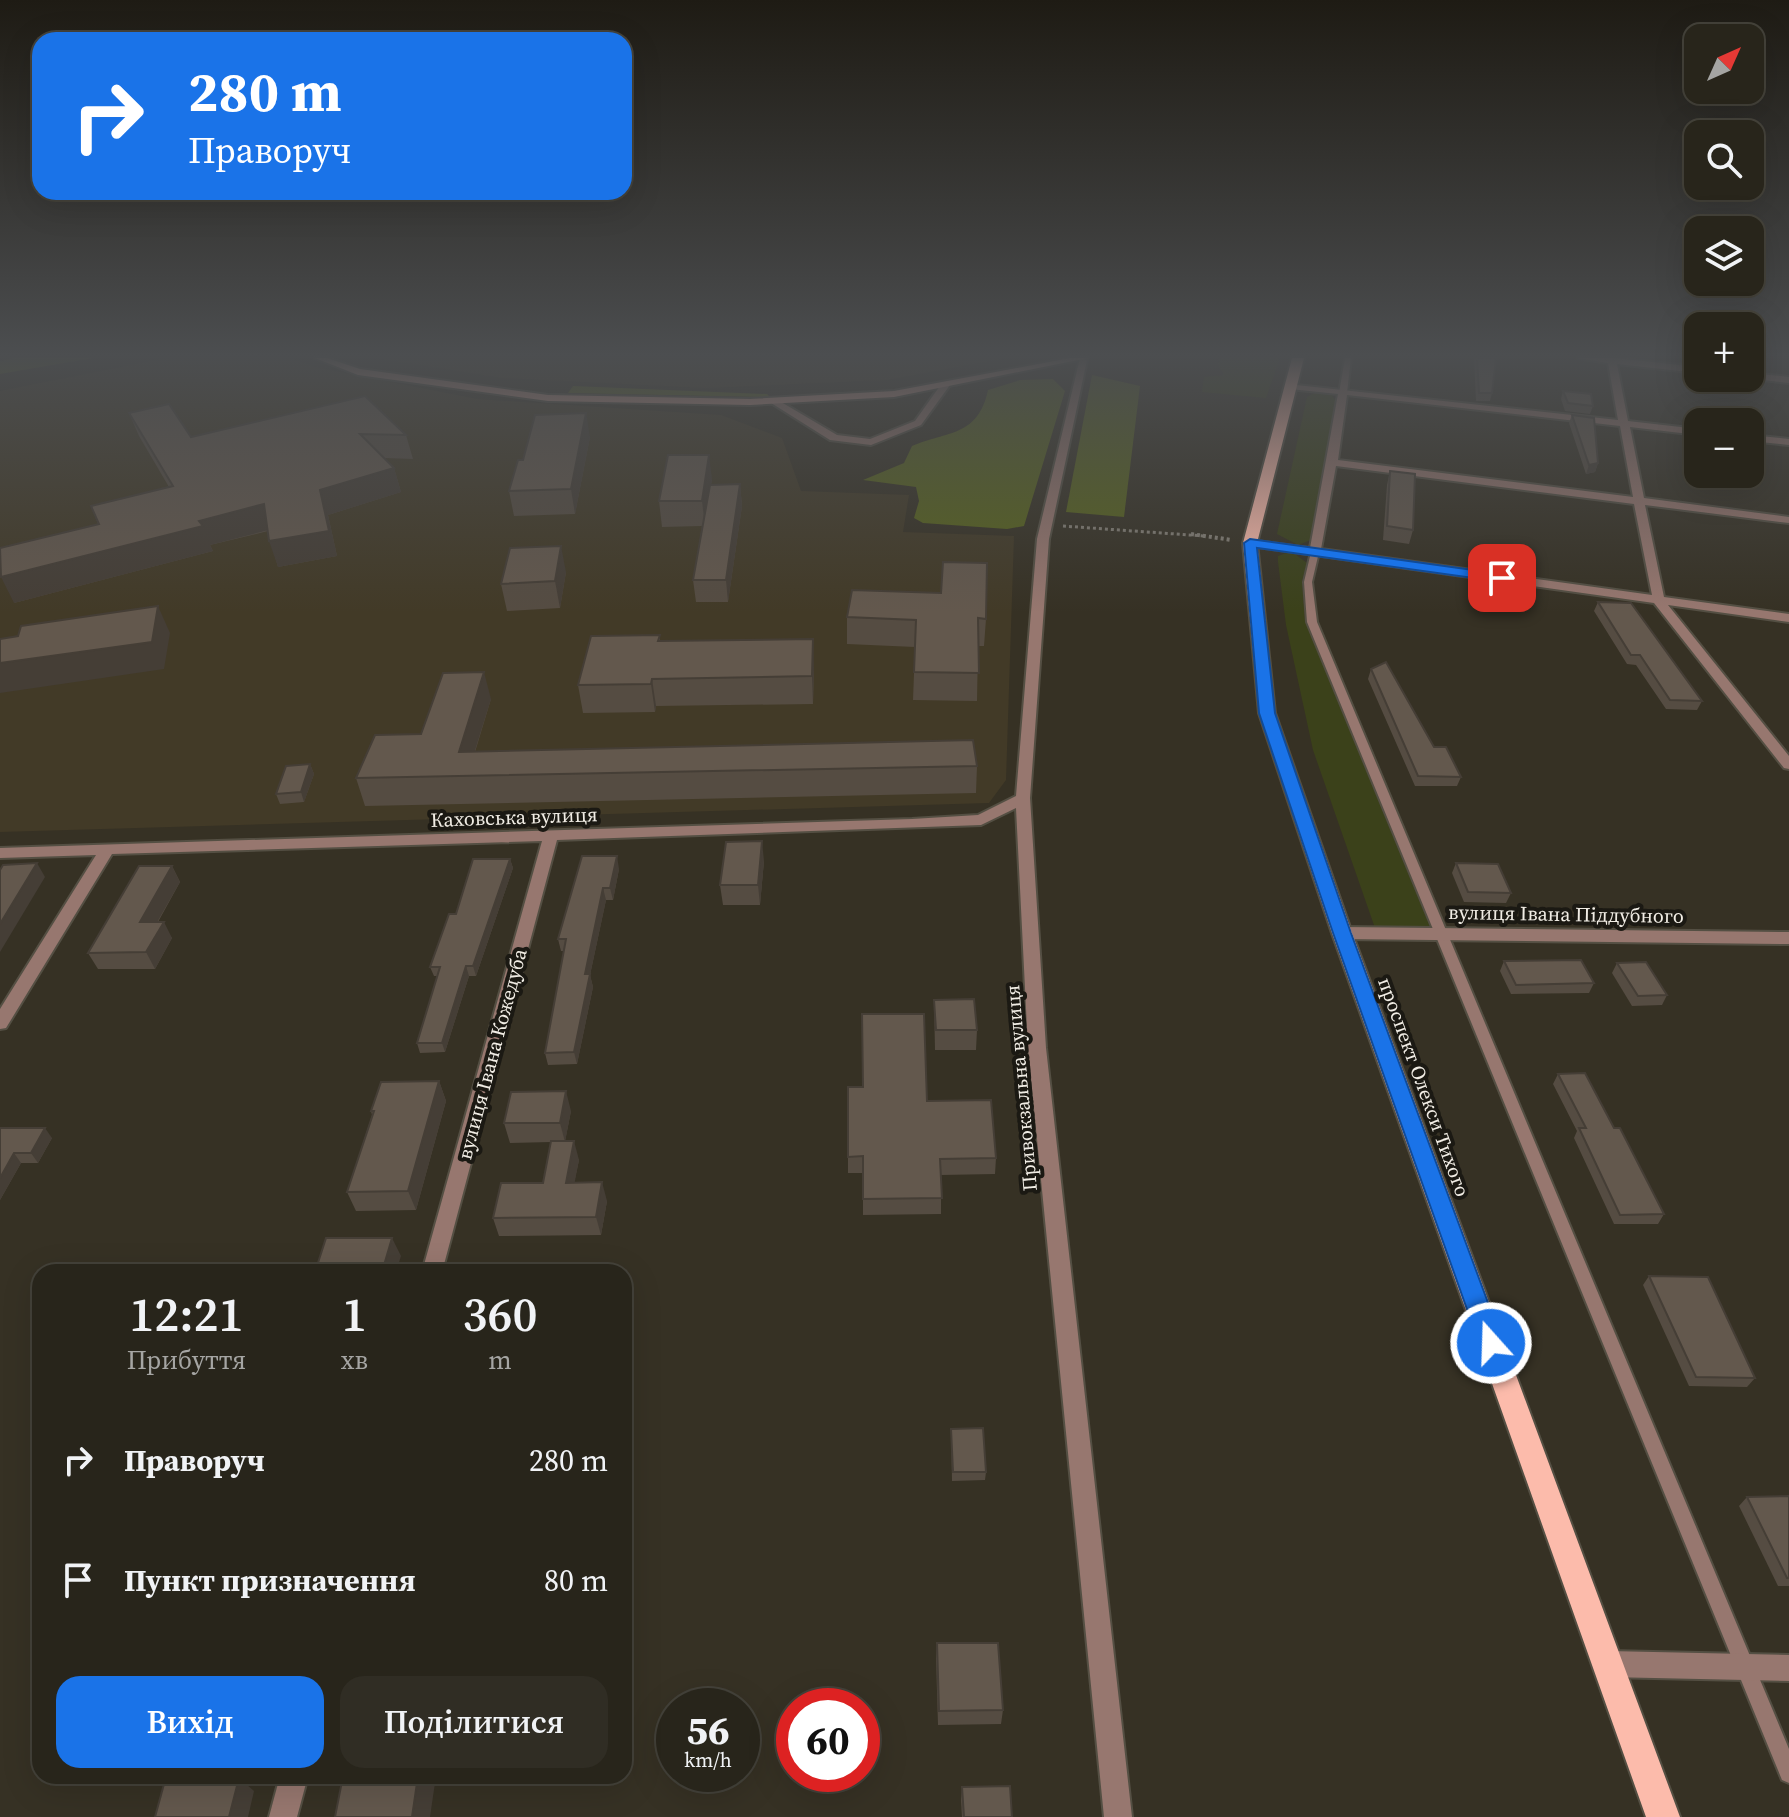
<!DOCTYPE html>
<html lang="uk">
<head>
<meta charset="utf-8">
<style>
	:root { --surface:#28251b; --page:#302d24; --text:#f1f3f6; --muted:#a5a5a3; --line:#44423a; --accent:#1a73e8 }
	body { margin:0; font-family:"Source Serif 4",serif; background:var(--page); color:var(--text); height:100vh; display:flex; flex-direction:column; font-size:30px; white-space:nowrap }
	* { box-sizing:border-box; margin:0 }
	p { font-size:26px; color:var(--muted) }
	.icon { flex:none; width:44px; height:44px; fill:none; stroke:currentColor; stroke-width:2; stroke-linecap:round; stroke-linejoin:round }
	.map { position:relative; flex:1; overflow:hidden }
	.side { position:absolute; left:32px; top:1264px; width:600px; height:520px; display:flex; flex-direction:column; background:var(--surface); border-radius:24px; box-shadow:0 8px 32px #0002,0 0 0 2px var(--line) }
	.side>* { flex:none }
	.guide { position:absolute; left:32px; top:32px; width:600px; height:168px; border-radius:24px; box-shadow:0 8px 32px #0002,0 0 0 2px var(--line); background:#1a73e8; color:#fff; overflow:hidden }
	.needle { width:52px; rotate:45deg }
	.fabs { position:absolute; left:1684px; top:24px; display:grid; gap:16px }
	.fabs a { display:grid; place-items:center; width:80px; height:80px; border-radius:16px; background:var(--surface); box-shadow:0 8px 32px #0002,0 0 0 2px var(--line); font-size:40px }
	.speed { position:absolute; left:656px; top:1688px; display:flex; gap:16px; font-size:40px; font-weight:700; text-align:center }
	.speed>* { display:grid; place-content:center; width:104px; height:104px; border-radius:50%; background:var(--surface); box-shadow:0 8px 32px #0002,0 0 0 2px var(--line); line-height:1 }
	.speed small { font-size:20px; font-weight:400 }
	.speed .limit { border:12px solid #d22; background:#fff; color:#111 }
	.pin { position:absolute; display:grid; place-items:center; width:68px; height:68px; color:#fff; margin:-34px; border-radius:16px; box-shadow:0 4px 12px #0006 }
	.me { position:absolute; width:88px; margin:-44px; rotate:340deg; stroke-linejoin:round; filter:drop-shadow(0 0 6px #0008) }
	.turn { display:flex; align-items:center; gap:28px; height:168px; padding:0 24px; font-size:36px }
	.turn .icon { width:104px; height:104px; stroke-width:2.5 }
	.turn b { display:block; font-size:56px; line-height:68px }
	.eta { display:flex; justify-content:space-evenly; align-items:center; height:136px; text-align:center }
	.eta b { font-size:48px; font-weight:600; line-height:56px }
	.button { display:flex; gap:16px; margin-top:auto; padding:16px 24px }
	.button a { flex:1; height:92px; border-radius:24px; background:var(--accent); color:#fff; font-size:32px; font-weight:600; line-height:92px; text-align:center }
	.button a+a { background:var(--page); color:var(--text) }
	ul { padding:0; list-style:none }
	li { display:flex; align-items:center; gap:24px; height:120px; padding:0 24px }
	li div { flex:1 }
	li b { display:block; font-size:30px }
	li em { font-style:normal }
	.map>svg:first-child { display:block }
	.built { fill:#423a27 }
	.green { fill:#3b411a }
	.forest { fill:#58631c }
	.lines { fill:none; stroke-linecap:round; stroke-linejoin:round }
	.lane-casing { stroke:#544f43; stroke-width:4 }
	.street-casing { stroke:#544f43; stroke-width:4 }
	.secondary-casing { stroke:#544f43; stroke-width:4 }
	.primary-casing { stroke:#544f43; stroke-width:4 }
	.path-far1 { stroke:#868177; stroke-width:3; stroke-dasharray:3 3; stroke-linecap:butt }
	.path { stroke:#868177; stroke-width:4; stroke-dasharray:3 3; stroke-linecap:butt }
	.lane { fill:#97776f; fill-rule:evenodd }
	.street { fill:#97776f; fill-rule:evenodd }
	.secondary { fill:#d09d91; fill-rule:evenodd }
	.primary { fill:#fcbbab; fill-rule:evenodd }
	.wall { fill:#554c42 }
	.shaded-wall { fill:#453e36 }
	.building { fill:#63584d; stroke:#453e36; stroke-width:2 }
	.route { fill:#1a73e8; stroke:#114b97; stroke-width:2 }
	.labels { text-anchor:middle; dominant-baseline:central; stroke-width:8; stroke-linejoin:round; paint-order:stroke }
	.street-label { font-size:20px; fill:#f1ede5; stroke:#1b1913 }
</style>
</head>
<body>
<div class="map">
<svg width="1789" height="1817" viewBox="0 0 1789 1817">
	<rect width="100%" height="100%" fill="#363124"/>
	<g class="built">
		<polygon points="166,358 291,358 315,367 477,399 721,415 782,438 801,491 909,495 903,532 1014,536 1006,780 989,803 0,832 0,391"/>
		<polygon points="376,358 1006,358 887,380 706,388 502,378"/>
	</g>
	<g class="green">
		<polygon points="1220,358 1280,358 1266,398 1202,392 1204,377 1224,375 1218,365"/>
		<polygon points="1316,392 1331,394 1336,401 1311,540 1298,545 1277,534 1307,397"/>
		<polygon points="1286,553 1295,554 1307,563 1302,581 1305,621 1431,929 1375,928 1313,750 1286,625 1278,562 1278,556"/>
	</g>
	<g class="forest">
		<polygon points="14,358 93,358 0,374 0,361"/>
		<polygon points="1092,375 1140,386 1124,517 1066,512"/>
		<path d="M 1053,379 L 1065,391 L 1024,526 L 1007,529 L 923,523 L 914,518 L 919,501 L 916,487 L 863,480 L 904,463 L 912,446 C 947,431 978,437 988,390 L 1020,380 Z"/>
		<polygon points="573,386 767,394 770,397 568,393"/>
	</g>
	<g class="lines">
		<g class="lane-casing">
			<g id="lane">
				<polygon points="1345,358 1351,358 1347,393 1343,395 1339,393"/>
				<polygon points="1315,549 1319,552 1312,582 1317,622 1789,1749 1789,1783 1782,1780 1307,622 1304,582 1311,552"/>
			</g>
		</g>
		<g class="street-casing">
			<g id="street">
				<polygon points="1080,358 1087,360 1049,539 1030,798 1046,1048 1132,1817 1104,1817 1028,1048 1016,808 981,825 557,840 442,1272 422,1272 542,841 112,854 6,1028 0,1029 0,1009 96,855 0,858 0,848 912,819 978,815 1016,796 1037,539"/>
				<path d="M 1578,358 L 1615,358 L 1698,367 L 1698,373 L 1617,364 L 1628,421 L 1698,429 L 1698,435 L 1630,427 L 1644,498 L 1789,517 L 1789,523 L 1645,505 L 1664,597 L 1789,614 L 1789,622 L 1668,605 L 1789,756 L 1789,769 L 1784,768 L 1654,603 L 1250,546 L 1244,543 L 1250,540 L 1310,548 L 1338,394 L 1290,389 L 1287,388 L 1287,384 L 1618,420 L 1608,363 ZM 1347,395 L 1620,426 L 1633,497 L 1338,460 ZM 1336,466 L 1634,504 L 1652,595 L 1321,549 Z"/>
				<polygon points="1750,373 1789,377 1789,383 1747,378 1750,378"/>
				<polygon points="942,383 950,385 921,425 871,445 830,440 768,401 776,399 837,435 870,439 915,421"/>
				<polygon points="1750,435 1789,439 1789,445 1750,441"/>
				<polygon points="1342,927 1789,932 1789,944 1342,939 1334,933"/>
				<polygon points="1608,1651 1789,1655 1789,1681 1608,1677 1599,1673 1595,1664 1599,1655"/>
				<polygon points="280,1776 308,1776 297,1817 269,1817"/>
			</g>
		</g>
		<g class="secondary-casing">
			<polygon id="secondary" points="315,358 327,358 360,369 548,395 750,399 894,391 1070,358 1088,358 894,397 750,405 548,401 358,375"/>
		</g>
		<g class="primary-casing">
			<polygon id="primary" points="1292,358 1304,358 1257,543 1275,713 1352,933 1680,1817 1646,1817 1332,933 1259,713 1243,543"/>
		</g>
		<polyline class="path-far1" points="1063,526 1204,536"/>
		<polyline class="path" points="1191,534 1232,540"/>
		<use href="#lane" class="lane"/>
		<use href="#street" class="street"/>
		<use href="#secondary" class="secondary"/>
		<use href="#primary" class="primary"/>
	</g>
	<g class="wall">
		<polygon points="1474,358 1496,358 1492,393 1490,401 1476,401"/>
		<polygon points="1563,391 1593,406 1590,414 1565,411 1561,399"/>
		<polygon points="365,396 406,435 413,459 384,458 394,468 401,492 328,515 337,556 278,567 268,531 210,545 213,551 14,603 98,524 91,506 169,487 139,436 129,413 191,437"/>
		<polygon points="1572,415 1598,463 1595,472 1586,474 1569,423"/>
		<polygon points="590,437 575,514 514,516 509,491 523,460"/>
		<polygon points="1390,471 1413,530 1409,544 1383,540 1387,485"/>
		<polygon points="712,479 711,485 740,484 742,506 728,602 696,602 693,580 702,526 662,527 659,501"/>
		<polygon points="566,572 560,608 507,611 501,584"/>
		<polygon points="1598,602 1702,701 1697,710 1666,709 1636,665 1627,664 1594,611"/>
		<polygon points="847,617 986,619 984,646 978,646 977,701 913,700 915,647 847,644"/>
		<polygon points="660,635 660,641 814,667 813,704 656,706 655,712 583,713 578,685"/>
		<polygon points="1371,669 1434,747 1461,777 1457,786 1415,786 1368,679"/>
		<polygon points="491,699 475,752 977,766 976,793 365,806 356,778 421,734"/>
		<polygon points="310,764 314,774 304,802 280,804 276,794"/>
		<polygon points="510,859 513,868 476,976 469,976 445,1052 420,1053 417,1043 437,976 434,976 430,967 456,914"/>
		<polygon points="764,861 760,905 723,905 720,885"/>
		<polygon points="1456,863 1511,893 1506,903 1464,902 1452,873"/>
		<polygon points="172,866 180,882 158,922 172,938 155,969 98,969 88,953"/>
		<polygon points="619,869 613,900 606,900 590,975 593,987 577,1064 548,1065 545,1053 564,951 561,951 558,939"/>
		<polygon points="1504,961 1594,983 1589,993 1511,994 1500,971"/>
		<polygon points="1617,963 1667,995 1662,1005 1632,1006 1612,973"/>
		<polygon points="934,1000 977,1030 976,1050 935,1050"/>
		<polygon points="1558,1074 1614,1128 1664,1214 1658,1224 1614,1224 1574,1138 1577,1131 1553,1084"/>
		<polygon points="439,1081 446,1101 416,1210 356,1211 347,1192 372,1115 371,1111"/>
		<polygon points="927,1101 996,1158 995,1174 941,1175 941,1214 863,1215 863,1173 848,1173 848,1157"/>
		<polygon points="571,1111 565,1141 579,1160 574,1183 607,1201 601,1235 499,1236 493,1218 543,1183 551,1142 510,1143 504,1123"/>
		<polygon points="0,1128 52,1138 38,1163 21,1163 0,1200"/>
		<polygon points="1649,1276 1755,1378 1747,1387 1689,1386 1643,1285"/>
		<polygon points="951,1429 986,1472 985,1480 952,1481"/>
		<polygon points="1789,1496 1789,1586 1778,1586 1739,1506 1747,1497"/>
		<polygon points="937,1643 1003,1710 1001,1724 938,1725 936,1658"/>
		<polygon points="962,1787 1012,1817 962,1817 961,1800"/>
	</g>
	<g class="shaded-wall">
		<polygon points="586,413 590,437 575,514 571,489"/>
		<polygon points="709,455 712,479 705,526 702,501"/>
		<polygon points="1598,463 1595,472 1586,474 1589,465"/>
		<polygon points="394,468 401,492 328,515 337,556 278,567 269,541 320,490"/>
		<polygon points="740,484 742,506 728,602 726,580"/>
		<polygon points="264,504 272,529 210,545 213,551 14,603 1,577 199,521"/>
		<polygon points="561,546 566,572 560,608 555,581"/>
		<polygon points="158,606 170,633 164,669 0,693 0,663"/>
		<polygon points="813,639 814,667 813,704 812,676"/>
		<polygon points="484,672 491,699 467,776 459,752"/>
		<polygon points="652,679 656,706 655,712 651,684"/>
		<polygon points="310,764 314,774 304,802 301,792"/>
		<polygon points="762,841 764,861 760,905 758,885"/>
		<polygon points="617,856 619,869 613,900 610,888"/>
		<polygon points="510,859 513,868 476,976 473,966"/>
		<polygon points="37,863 45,877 0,952 0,924"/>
		<polygon points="172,866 180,882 148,938 140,922"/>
		<polygon points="603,888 606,900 590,975 593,987 577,1064 574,1052 585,974"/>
		<polygon points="164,922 172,938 155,969 146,952"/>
		<polygon points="466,966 469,976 445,1052 442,1043"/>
		<polygon points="439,1081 446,1101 416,1210 408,1191"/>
		<polygon points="566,1091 571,1111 565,1142 560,1123"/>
		<polygon points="45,1128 52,1138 38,1163 31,1153"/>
		<polygon points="574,1141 579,1160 571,1201 566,1183"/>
		<polygon points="14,1153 21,1163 0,1200 0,1178"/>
		<polygon points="602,1182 607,1201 601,1235 596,1217"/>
		<polygon points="392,1238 401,1256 396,1272 382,1272"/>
		<polygon points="418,1776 436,1776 430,1817 412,1817"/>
		<polygon points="239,1778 254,1791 248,1817 229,1817"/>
	</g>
	<g class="building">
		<polygon points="1477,358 1496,358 1492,393 1479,393"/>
		<polygon points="1563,391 1591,394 1593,406 1568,403"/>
		<polygon points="365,396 406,435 360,434 394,468 320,490 329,531 269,541 264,504 199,521 203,526 1,577 0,548 99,524 91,506 173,486 129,413 169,404 191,437"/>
		<polygon points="586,413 571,489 509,491 518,460 523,460 535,415"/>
		<polygon points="1572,415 1594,418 1598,463 1589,465"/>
		<polygon points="668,455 709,455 702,501 659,501"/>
		<polygon points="1390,471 1415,474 1413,530 1387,526"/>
		<polygon points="740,484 726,580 693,580 710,485"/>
		<polygon points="561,546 555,581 501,584 510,548"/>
		<polygon points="943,562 987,563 986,619 978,618 979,673 914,672 916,620 847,617 852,590 941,593"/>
		<polygon points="1598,602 1631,603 1702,701 1670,700 1640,655 1631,655"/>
		<polygon points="158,606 152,642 0,663 0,639 18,636 21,626"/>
		<polygon points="660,635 658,641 813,639 812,676 652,679 651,684 578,685 591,636"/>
		<polygon points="1386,662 1434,747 1446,747 1461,777 1418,776 1371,669"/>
		<polygon points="484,672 459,752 973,740 977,766 356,778 375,735 421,734 443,673"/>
		<polygon points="310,764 301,792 276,794 286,766"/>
		<polygon points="762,841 758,885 720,885 726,842"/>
		<polygon points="582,856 617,856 610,888 603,888 585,974 590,974 574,1052 545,1053 566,939 558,939"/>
		<polygon points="473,859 510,859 473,966 466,966 442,1043 417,1043 440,967 430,967 449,914 456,914"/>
		<polygon points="37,863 0,924 0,870 3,865"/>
		<polygon points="1456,863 1498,864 1511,893 1468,892"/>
		<polygon points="139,866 172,866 140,922 164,922 146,952 88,953"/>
		<polygon points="1581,960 1594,983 1516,985 1504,961"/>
		<polygon points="1646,962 1667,995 1638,996 1617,963"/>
		<polygon points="974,999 977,1030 936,1030 934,1000"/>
		<polygon points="862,1014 924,1014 927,1101 991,1100 996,1158 940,1159 942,1198 863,1199 863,1156 848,1157 848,1087 863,1087"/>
		<polygon points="1585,1073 1614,1128 1620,1128 1664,1214 1620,1215 1579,1128 1586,1128 1558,1074"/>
		<polygon points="439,1081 408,1191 347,1192 374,1111 371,1111 381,1082"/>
		<polygon points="566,1091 560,1123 504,1123 511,1092"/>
		<polygon points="0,1128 45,1128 31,1153 14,1153 0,1178"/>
		<polygon points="551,1141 574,1141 566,1183 602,1182 596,1217 493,1218 501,1183 543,1183"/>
		<polygon points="326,1238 392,1238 382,1272 315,1272"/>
		<polygon points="1649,1276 1708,1277 1755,1378 1696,1377"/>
		<polygon points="983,1428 986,1472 953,1472 951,1429"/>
		<polygon points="1789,1496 1789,1578 1787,1578 1747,1497"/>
		<polygon points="937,1643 998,1643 1003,1710 939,1711"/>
		<polygon points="343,1776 418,1776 412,1817 335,1817"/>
		<polygon points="239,1778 229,1817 155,1817 164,1784"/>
		<polygon points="1010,1786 1012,1817 964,1817 962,1787"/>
	</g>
	<linearGradient id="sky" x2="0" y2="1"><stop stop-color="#1e1b14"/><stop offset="0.58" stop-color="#4c4e50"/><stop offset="1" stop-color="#4c4e50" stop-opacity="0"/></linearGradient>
	<rect width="1789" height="612" fill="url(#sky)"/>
	<polygon class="route" points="1250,539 1502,574 1509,578 1502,582 1257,548 1275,713 1351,933 1503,1343 1500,1351 1491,1354 1482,1351 1479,1343 1333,933 1259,713 1244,543"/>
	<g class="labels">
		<g class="street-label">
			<text transform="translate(514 817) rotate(-2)">Каховська вулиця</text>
			<text transform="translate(1566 914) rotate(1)">вулиця Івана Піддубного</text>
			<text transform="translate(492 1054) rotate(-75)">вулиця Івана Кожедуба</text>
			<text transform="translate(1424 1087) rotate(70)">проспект Олекси Тихого</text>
			<text transform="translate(1021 1088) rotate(-95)">Привокзальна вулиця</text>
		</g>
	</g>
</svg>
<div class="fabs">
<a><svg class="needle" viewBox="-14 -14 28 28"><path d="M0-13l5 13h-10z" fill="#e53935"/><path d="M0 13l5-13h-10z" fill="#a5a5a3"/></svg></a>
<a><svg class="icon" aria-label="search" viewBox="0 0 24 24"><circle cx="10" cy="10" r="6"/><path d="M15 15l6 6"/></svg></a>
<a><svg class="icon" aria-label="layers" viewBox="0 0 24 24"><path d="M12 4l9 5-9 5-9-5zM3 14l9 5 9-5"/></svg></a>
<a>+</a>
<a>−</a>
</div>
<div class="speed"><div>56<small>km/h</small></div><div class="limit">60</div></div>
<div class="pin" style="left:1502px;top:578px;background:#d93025"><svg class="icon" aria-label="arrive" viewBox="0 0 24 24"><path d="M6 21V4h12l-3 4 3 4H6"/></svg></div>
<svg class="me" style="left:1491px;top:1343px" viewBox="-20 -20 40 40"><circle r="17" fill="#1a73e8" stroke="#fff" stroke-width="3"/><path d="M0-11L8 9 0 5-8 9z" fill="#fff"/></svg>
<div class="guide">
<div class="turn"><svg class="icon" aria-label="right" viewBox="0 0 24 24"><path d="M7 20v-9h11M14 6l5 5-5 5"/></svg><div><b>280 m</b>Праворуч</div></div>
</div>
<section class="side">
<div class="eta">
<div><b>12:21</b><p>Прибуття</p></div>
<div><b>1</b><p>хв</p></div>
<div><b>360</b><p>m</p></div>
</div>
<ul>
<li><svg class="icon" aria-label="right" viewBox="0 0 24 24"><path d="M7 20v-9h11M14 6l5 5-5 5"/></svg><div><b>Праворуч</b></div><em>280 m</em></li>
<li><svg class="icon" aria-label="arrive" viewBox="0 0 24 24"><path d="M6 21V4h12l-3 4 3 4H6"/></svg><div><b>Пункт призначення</b></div><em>80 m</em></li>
</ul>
<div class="button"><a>Вихід</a><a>Поділитися</a></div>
</section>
</div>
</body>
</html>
